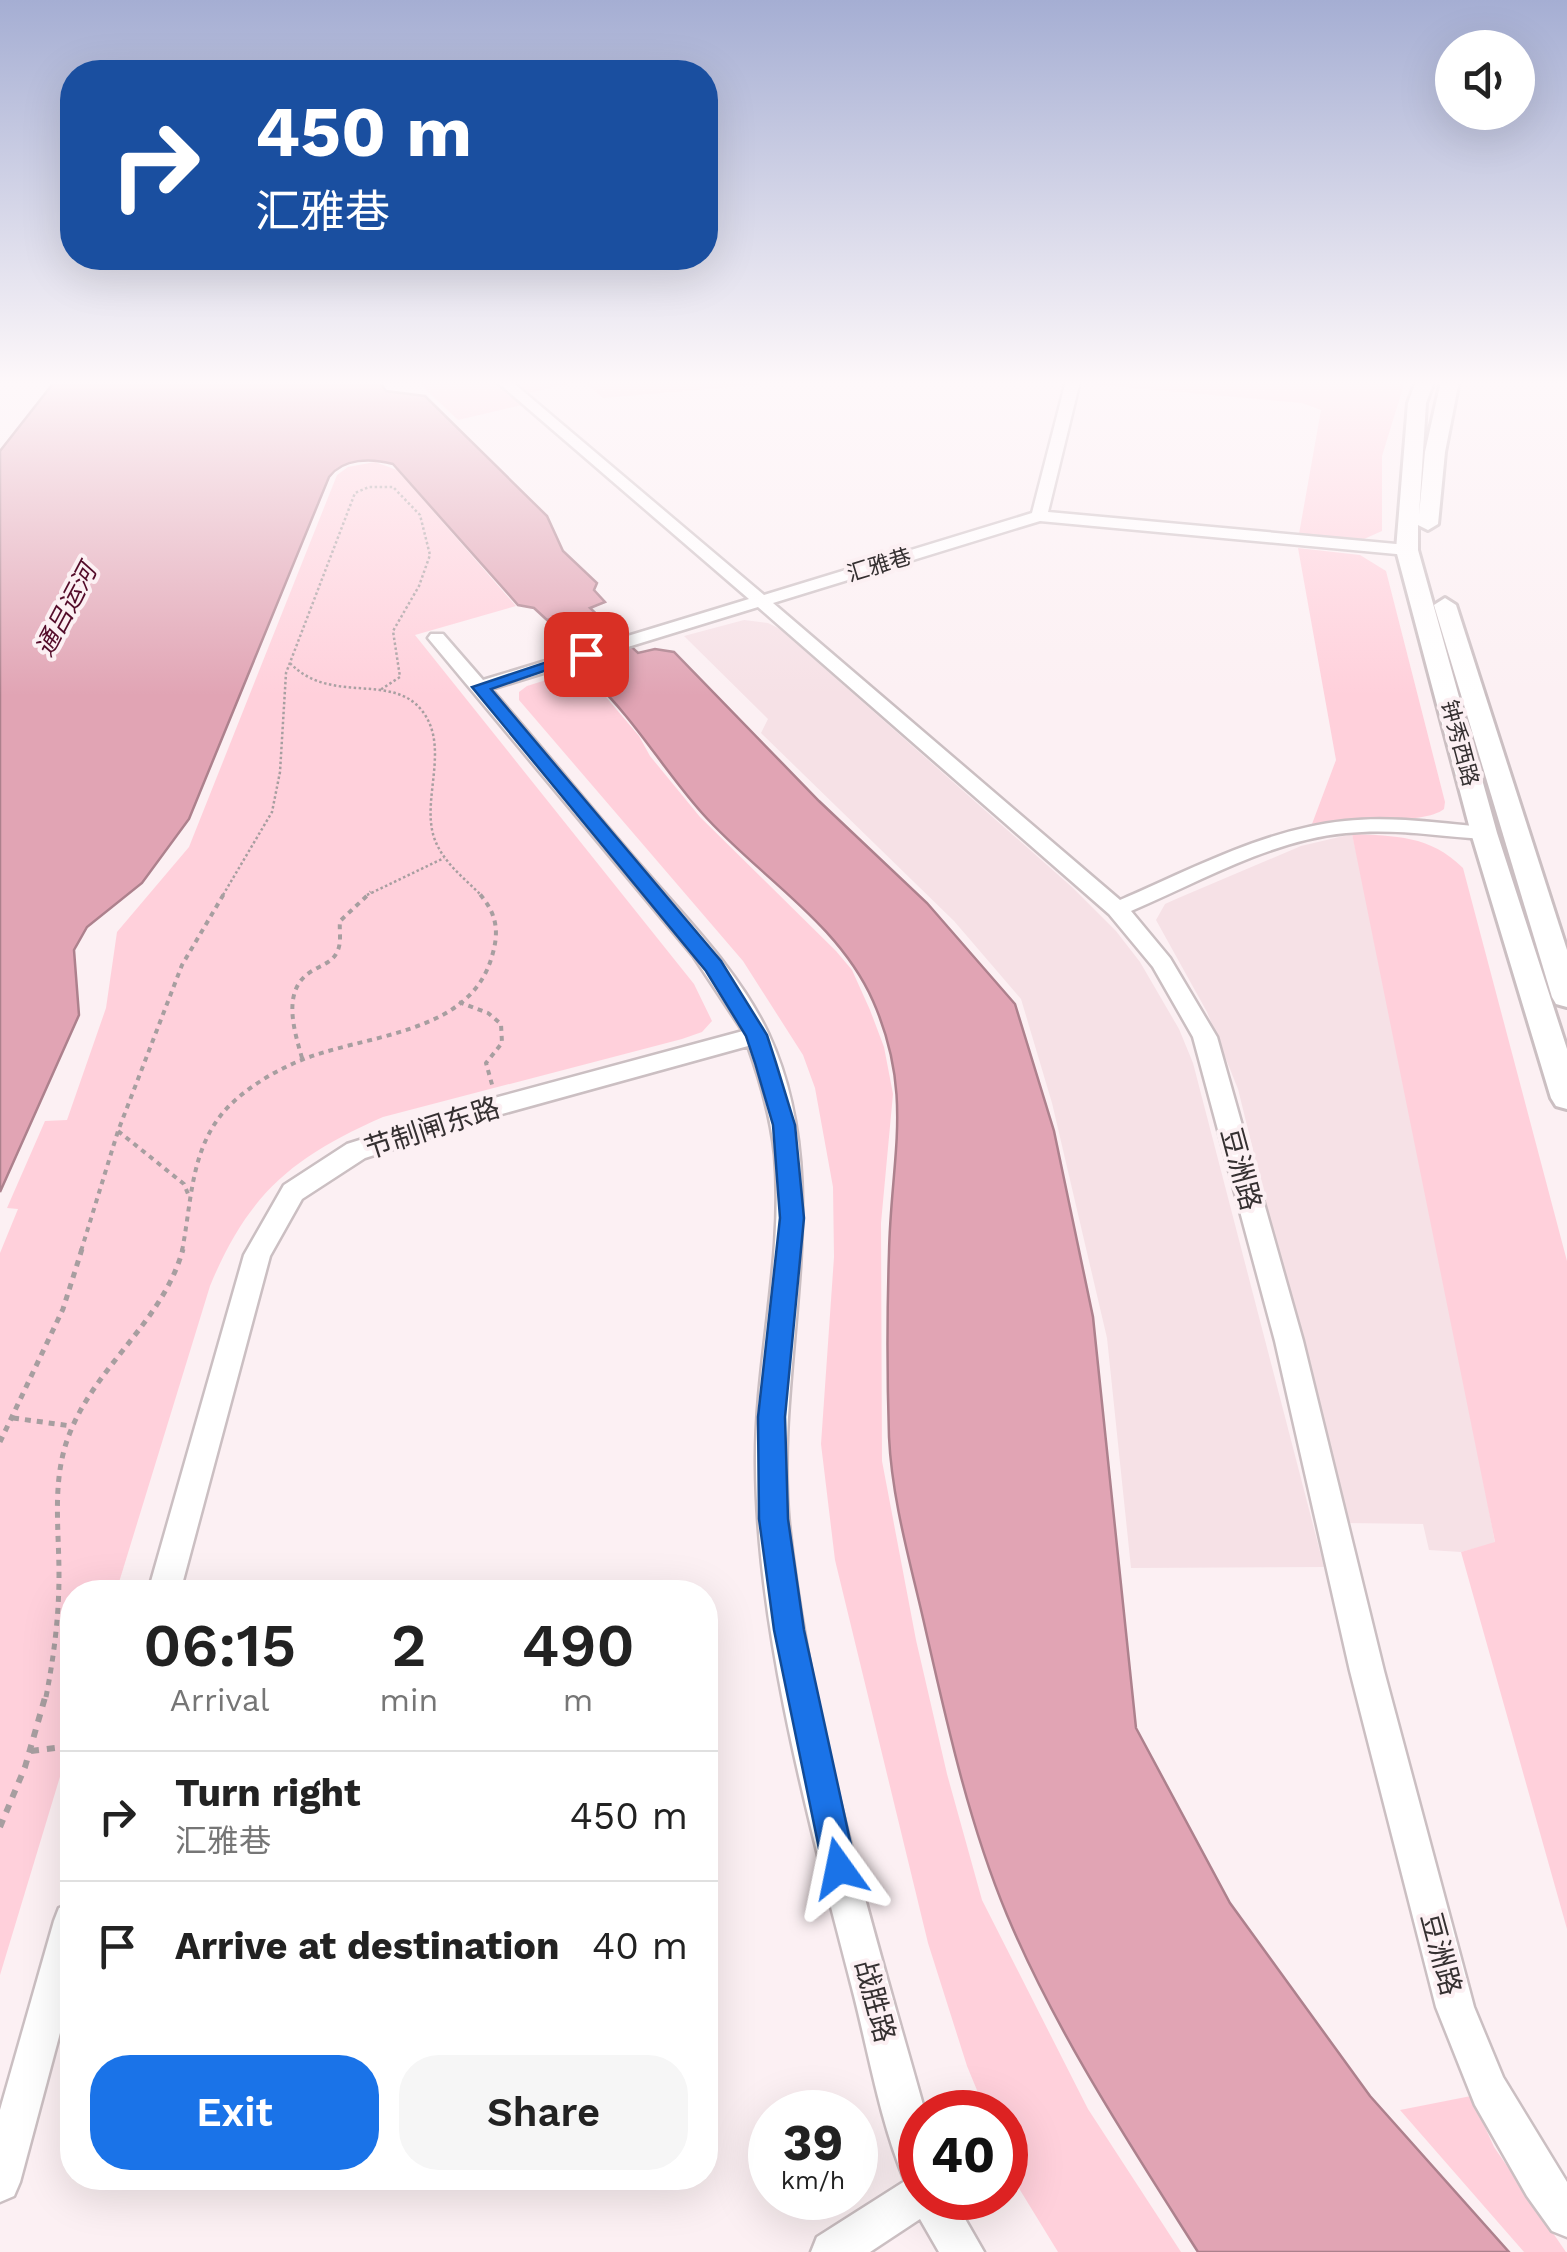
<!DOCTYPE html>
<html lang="en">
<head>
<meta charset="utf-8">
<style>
	:root { --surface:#fff; --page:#f6f6f6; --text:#222; --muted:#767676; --line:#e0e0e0; --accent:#1a73e8 }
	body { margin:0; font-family:"Work Sans","Noto Sans SC",sans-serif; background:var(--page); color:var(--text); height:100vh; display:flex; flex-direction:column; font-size:38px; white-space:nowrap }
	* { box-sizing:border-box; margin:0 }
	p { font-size:32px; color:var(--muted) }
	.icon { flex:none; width:55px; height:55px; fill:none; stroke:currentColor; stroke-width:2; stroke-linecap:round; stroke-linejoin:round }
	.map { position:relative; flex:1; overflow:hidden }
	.details { position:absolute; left:60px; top:1580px; width:658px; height:610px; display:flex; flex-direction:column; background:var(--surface); border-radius:40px; box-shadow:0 10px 40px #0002 }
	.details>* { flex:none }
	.guide { position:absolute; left:60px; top:60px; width:658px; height:210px; border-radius:40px; box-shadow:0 10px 40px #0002; background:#1a4fa0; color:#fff; overflow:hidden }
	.fabs { position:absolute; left:1435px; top:30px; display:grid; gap:20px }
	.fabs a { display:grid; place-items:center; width:100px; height:100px; border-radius:50%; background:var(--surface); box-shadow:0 10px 40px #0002; font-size:50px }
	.speed { position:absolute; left:748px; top:2090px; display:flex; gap:20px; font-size:50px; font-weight:700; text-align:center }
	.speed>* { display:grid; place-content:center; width:130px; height:130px; border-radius:50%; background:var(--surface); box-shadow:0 10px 40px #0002; line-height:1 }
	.speed small { font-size:25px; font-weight:400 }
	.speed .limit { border:15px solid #d22; background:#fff; color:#111 }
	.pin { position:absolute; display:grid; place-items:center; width:85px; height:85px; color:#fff; margin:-42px; border-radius:20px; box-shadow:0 5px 15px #0006 }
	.me { position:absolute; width:110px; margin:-55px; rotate:348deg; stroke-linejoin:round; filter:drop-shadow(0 0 8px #0008) }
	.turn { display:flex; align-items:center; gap:35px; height:210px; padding:0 30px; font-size:45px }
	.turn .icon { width:130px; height:130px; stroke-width:2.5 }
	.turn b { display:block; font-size:70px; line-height:85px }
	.eta { display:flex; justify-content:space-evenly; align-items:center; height:170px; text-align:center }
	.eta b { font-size:60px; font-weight:600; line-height:70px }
	.button { display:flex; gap:20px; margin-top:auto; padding:20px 30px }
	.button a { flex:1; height:115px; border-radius:40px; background:var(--accent); color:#fff; font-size:40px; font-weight:600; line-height:115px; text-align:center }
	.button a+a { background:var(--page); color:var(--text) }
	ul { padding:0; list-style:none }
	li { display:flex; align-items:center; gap:30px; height:130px; padding:0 30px; border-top:2px solid var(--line) }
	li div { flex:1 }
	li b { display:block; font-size:38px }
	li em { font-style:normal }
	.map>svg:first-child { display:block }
	.built { fill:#f6e1e6 }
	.green { fill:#ffd0db }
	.water { fill:#e1a4b4; stroke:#ad818d; stroke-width:2.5 }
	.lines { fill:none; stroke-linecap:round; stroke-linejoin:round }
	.minor-casing { stroke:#cbbfc2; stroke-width:5 }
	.major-casing { stroke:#cbbfc2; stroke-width:6 }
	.path-far3 { stroke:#a79ea0; stroke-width:2.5; stroke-dasharray:2.5 2.5; stroke-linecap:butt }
	.path-far2 { stroke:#a79ea0; stroke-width:4; stroke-dasharray:5 5; stroke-linecap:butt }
	.path-far1 { stroke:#a79ea0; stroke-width:5; stroke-dasharray:6 6; stroke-linecap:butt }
	.path { stroke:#a79ea0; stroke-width:6; stroke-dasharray:8 8; stroke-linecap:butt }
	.minor { fill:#fff; fill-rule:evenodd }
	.major { fill:#fff; fill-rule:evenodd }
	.route { fill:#1a73e8; stroke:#114b97; stroke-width:2.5 }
	.labels { text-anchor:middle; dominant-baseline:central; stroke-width:8; stroke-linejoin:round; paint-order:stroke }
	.far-street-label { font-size:22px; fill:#353031; stroke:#fcf0f3 }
	.far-water-label { font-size:25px; font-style:italic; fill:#530b29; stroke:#fcf0f3 }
	.street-label { font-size:28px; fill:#353031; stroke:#fcf0f3 }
</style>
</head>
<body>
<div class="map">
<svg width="1567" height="2252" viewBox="0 0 1567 2252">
	<rect width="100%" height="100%" fill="#fcf0f3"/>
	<g class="built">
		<polygon points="744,620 768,623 780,629 1073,888 1116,931 1140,962 1179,1029 1193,1063 1324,1567 1131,1568 1107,1338 1052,1103 1021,999 954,921 761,733 768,719 684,636"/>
		<polygon points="1352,834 1418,1121 1495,1543 1461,1552 1429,1550 1423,1524 1345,1523 1238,1089 1207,1012 1156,920 1165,904 1176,899 1301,846"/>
	</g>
	<g class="green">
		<polygon points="417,381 581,381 515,396 522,405 458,420"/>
		<polygon points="583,381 801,381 603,398"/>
		<polygon points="1082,381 1405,381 1382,456 1382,531 1364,539 1299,534 1321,410 1302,403 1089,384 1087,387"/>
		<path d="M 375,462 L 397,470 L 516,606 L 415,635 L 678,964 L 694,984 L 712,1021 L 702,1032 L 682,1039 L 383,1117 C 292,1157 248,1194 210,1286 L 116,1592 L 72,1592 L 72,1737 L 0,1975 L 0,1253 L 18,1209 L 7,1208 L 45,1121 L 67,1120 L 106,1008 L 117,932 L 189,847 L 337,475 L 348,467 Z"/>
		<path d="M 1298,548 L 1360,555 L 1386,571 L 1445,802 L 1444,809 C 1423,826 1347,816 1312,824 L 1336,760 Z"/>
		<polygon points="591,666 589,677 639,736 650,756 700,817 836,951 852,970 870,1010 884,1047 893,1094 881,1223 882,1461 916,1640 947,1774 982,1900 1088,2109 1181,2252 1058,2252 1020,2190 1005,2157 1005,2112 986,2112 967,2066 928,1943 835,1560 821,1444 834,1257 833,1187 815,1088 803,1055 743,961 519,700 519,692 527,686"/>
		<path d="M 1352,834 C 1395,836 1430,835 1463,868 L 1567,1261 L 1567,1929 L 1461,1552 L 1495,1542 Z"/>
		<polygon points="1471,2096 1494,2147 1566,2252 1524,2252 1400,2110"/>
	</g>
	<path class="water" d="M 55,381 L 379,381 L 386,391 L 425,396 L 547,516 L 563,551 L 597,583 L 594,590 L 605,602 L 590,608 L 638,653 L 655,649 L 674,652 L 819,801 L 927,903 L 1015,1004 L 1054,1131 L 1093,1317 L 1136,1728 L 1230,1903 L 1370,2096 L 1509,2252 L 1198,2252 C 1129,2143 1057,2034 1007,1915 C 969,1824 947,1724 925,1627 C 911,1565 892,1501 889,1437 C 887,1376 887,1313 889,1252 C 891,1157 914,1094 873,1001 C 838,922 758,876 702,813 C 662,768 636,721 591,678 L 595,666 L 610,660 L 564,615 L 547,620 L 534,608 L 518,605 L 393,464 C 371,458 343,458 329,477 L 189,819 L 142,883 L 87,927 L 74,950 L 79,1015 L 0,1192 L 0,451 Z"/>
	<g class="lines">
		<g class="minor-casing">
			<g id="minor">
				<path d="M 496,381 L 511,381 L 764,595 L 1032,513 L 1066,381 L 1080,381 L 1048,512 L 1407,545 L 1415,550 L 1407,555 L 1040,521 L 773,603 L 1120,900 C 1192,869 1266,829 1345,821 C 1391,816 1438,823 1484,827 L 1494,833 L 1484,839 C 1438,836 1392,828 1346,833 C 1271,840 1199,882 1131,911 L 1170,958 L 1217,1037 L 1303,1341 L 1384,1671 L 1474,2007 L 1503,2077 L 1567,2182 L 1567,2237 L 1552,2231 L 1527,2196 L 1475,2105 L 1436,2007 L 1350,1671 L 1275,1341 L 1193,1037 L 1153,967 L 1109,914 L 758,607 L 491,689 C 544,750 594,812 647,873 C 690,923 739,972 768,1033 C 840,1187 773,1362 789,1524 C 810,1723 871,1920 925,2112 L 920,2112 L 920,2198 L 953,2198 L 984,2252 L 939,2252 L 920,2219 L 870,2252 L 811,2252 L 817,2237 L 905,2181 C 879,2119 868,2048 851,1984 C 809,1821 757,1633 756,1464 C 755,1361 784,1259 775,1155 C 771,1117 761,1082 748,1046 L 491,1117 L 365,1158 L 302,1199 L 270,1256 L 180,1592 L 148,1592 L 244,1255 L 284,1185 L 347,1144 L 487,1100 L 743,1031 L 694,957 L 428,638 L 431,634 L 443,634 L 483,680 L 749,599 Z"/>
				<polygon points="72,1903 72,1988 20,2182 14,2196 0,2202 0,2110 54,1921 59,1908"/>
			</g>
		</g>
		<g class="major-casing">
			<g id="major">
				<polygon points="1416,381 1434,381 1426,403 1419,515 1425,452 1441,381 1459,381 1445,452 1438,524 1428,530 1418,525 1418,550 1497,833 1567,1049 1567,1109 1556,1106 1551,1098 1471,833 1396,550 1408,403"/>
				<polygon points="1445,598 1456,605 1567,950 1567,1007 1556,1004 1552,997 1434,605"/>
			</g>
		</g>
		<g class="path-far3">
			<path d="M 290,663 C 331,706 393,671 423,712 C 449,747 423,796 433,834 C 440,860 463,877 481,895"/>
			<polyline points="223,895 272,812 280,772 286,673 355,493 369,487 393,487 420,515 430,555 419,586 393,631 400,677 380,690"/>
			<polyline points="367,895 444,858"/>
		</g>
		<g class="path-far2">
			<polyline points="459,1002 488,1013 501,1024 502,1043 486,1063 493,1088"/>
			<path d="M 302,1058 C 294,1030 281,989 312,971 C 321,965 332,963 337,952 C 342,943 339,931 340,921 L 371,892"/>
			<polyline points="118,1131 184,1184 188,1194"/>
			<polyline points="81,1251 118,1131 182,965 225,892"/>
			<path d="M 182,1251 C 192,1201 190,1147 228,1107 C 248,1087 273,1072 299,1061 C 363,1034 470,1036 492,956 C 500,930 496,912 478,892"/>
		</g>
		<g class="path-far1">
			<polyline points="13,1418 71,1426"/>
			<polyline points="0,1442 63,1309 82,1249"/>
			<path d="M 46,1697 C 54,1656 59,1616 59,1575 C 59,1525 51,1477 71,1430 C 99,1363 163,1321 183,1249"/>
		</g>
		<g class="path">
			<polyline points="31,1751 72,1746"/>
			<polyline points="0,1827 25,1767 46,1694"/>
		</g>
		<use href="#minor" class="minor"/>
		<use href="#major" class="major"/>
	</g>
	<linearGradient id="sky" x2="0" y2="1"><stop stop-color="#a5aed3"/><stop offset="0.55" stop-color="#fef8fa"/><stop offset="1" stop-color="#fef8fa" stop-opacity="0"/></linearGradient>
	<rect width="1567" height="696" fill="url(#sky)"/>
	<polygon class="route" points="580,651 594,654 491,689 721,961 767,1035 776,1063 795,1125 804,1218 785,1417 788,1519 804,1630 856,1868 851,1880 839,1884 828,1880 823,1868 774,1630 759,1519 758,1417 780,1218 773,1125 755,1063 746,1036 706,971 472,687"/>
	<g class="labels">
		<g class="far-street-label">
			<text transform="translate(879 565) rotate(-17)">汇雅巷</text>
			<text transform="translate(1460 743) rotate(75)">钟秀西路</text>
		</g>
		<g class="far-water-label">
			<text transform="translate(66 610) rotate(-62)">通吕运河</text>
		</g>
		<g class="street-label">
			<text transform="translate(432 1128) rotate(-18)">节制闸东路</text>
			<text transform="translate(1241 1169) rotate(75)">豆洲路</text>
			<text transform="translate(1441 1954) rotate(75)">豆洲路</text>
			<text transform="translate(875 2001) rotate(75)">战胜路</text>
		</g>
	</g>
</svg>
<div class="fabs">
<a><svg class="icon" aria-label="sound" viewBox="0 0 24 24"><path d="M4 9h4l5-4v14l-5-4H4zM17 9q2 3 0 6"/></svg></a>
</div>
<div class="speed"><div>39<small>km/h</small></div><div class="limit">40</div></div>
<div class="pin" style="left:586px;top:654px;background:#d93025"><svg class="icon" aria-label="arrive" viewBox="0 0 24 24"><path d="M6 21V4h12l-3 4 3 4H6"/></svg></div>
<svg class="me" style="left:839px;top:1868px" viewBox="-20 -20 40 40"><path d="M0-17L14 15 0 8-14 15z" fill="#1a73e8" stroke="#fff" stroke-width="4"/></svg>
<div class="guide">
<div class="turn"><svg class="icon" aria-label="right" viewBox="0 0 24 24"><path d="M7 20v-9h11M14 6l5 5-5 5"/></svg><div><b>450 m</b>汇雅巷</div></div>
</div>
<section class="details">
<div class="eta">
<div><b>06:15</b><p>Arrival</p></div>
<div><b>2</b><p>min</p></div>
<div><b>490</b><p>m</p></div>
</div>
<ul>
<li><svg class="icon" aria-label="right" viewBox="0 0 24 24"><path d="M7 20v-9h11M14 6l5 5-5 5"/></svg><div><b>Turn right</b><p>汇雅巷</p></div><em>450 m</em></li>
<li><svg class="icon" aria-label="arrive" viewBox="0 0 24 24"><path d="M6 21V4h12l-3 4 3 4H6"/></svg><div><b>Arrive at destination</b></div><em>40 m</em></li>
</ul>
<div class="button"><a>Exit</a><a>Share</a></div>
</section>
</div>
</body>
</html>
